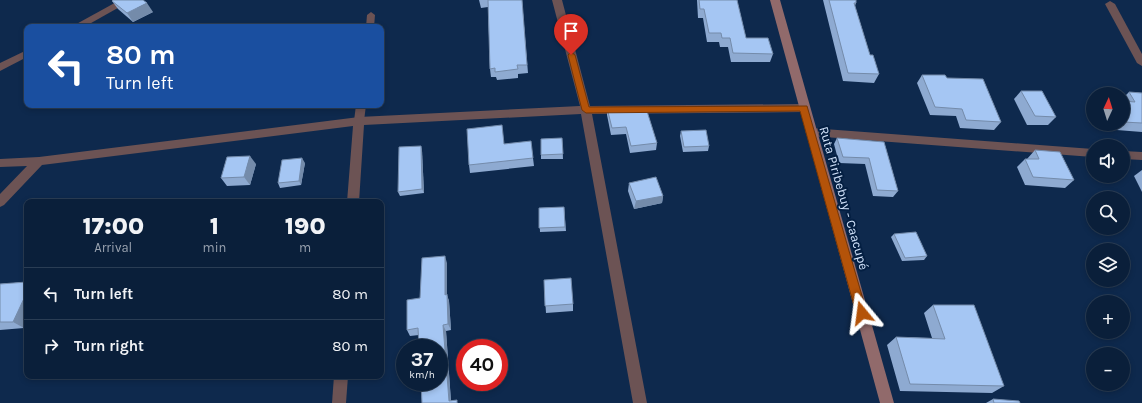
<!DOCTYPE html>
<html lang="en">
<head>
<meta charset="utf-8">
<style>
	:root { --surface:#0a1f3a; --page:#132742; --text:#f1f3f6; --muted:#99a2af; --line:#2a3d54 }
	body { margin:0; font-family:Karla,sans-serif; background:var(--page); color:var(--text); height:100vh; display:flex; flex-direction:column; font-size:15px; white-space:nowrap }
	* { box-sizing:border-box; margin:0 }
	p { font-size:13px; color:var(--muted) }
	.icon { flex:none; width:22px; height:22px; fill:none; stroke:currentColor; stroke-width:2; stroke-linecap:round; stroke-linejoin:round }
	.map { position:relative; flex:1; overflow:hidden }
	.sheet { position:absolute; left:24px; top:199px; width:360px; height:180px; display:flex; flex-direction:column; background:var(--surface); border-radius:8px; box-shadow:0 2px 6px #0003,0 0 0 1px var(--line) }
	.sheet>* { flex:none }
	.hud { position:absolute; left:24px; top:24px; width:360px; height:84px; border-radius:8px; box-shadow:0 2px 6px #0003,0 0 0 1px var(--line); background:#1a4fa0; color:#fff; overflow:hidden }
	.needle { width:26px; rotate:4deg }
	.fabs { position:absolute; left:1086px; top:87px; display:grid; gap:8px }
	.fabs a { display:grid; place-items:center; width:44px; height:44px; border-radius:50%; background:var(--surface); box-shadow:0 2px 6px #0003,0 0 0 1px var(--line); font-size:20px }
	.speed { position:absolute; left:396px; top:339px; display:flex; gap:8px; font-size:20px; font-weight:700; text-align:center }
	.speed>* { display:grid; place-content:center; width:52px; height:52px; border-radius:50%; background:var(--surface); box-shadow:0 2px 6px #0003,0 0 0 1px var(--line); line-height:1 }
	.speed small { font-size:10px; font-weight:400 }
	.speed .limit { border:6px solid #d22; background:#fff; color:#111 }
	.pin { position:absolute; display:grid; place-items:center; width:34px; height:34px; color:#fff; margin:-41px -17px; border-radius:50% 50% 50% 0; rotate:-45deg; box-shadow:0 0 4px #0007 }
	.pin .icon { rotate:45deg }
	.me { position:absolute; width:44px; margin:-22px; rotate:344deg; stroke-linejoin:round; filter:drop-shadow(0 0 3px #0008) }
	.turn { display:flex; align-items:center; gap:14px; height:84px; padding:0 16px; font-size:18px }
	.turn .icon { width:52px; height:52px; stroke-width:2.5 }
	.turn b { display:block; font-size:28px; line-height:34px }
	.eta { display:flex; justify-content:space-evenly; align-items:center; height:68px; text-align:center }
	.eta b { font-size:24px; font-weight:800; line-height:28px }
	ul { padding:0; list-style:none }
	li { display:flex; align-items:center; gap:12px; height:52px; padding:0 16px; border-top:1px solid var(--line) }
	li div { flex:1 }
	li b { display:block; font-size:15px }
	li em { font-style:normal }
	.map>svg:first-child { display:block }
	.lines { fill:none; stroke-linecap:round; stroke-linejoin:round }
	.lane { fill:#6c5354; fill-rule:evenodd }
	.street { fill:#6c5354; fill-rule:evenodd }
	.secondary { fill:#916a6b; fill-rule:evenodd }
	.wall { fill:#8eaad1 }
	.shaded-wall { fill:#748baa }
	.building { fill:#a5c6f3; stroke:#748baa }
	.route { fill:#b45309; stroke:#753606 }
	.labels { text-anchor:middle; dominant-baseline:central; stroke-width:4; stroke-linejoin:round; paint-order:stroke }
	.street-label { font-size:13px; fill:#d3e4fc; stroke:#041f42 }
</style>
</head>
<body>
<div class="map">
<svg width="1142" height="403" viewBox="0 0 1142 403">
	<rect width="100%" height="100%" fill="#0e294d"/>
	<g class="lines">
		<g class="lane">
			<polygon points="371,12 375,15 374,27 366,27 367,15"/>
			<polygon points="356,105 366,105 364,121 359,125 354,121"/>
		</g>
		<g class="street">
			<polygon points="120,0 132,0 84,27 71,27"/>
			<polygon points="552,0 562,0 590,106 804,104 809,108 804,112 592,114 647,403 633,403 581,114 364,125 359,202 347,202 353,126 42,165 4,205 0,207 0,194 27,166 0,167 0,159 39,157 359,117 580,106"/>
			<polygon points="1110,1 1115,4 1142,54 1142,66 1137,63 1105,4"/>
			<polygon points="27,50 27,57 0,71 0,63"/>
			<polygon points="811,128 1093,149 1093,157 811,136 805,132"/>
			<polygon points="1123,151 1142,152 1142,160 1123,159"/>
			<polygon points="334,376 348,376 346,403 332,403"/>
		</g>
		<polygon class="secondary" points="770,0 780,0 894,403 880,403"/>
	</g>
	<g class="wall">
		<polygon points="479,0 522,0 528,73 518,74 518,78 497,80 496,77 491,77 490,69 488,7 481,8"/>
		<polygon points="697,0 737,0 746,38 773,54 770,62 731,62 728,47 720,47 719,42 707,42 703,18 698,18"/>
		<polygon points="823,0 856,0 856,3 855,6 870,55 879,74 874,83 843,81"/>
		<polygon points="112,1 153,12 133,22 118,9"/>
		<polygon points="922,75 947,78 1001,122 994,130 960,128 956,116 930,115 917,83"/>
		<polygon points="1021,91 1056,117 1048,125 1027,125 1014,99"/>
		<polygon points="1129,92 1142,93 1142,132 1104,129 1101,124 1123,124 1123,98"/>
		<polygon points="607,108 657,143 656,150 630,153 626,134 611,135 607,115"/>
		<polygon points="681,131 709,146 708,151 683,152 680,136"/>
		<polygon points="562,138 563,159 541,159 541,139"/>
		<polygon points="837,138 884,142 898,191 893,197 873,196 865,164 839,163 834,144"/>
		<polygon points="504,144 533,158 534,166 470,173 469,165"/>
		<polygon points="421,146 422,151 424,193 400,196 398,192"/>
		<polygon points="1035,150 1074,180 1065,188 1025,185 1017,167 1025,159 1027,159"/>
		<polygon points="305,163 301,185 280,188 278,183"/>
		<polygon points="256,164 250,185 227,186 221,178"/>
		<polygon points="1142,170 1142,192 1134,176"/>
		<polygon points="629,183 663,196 662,203 634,209 628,191"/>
		<polygon points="564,207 566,231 540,232 539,208"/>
		<polygon points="894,234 927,256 924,260 902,261 891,237"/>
		<polygon points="447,263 447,295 449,301 451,330 446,331 451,401 458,403 422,403 419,335 410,336 407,330"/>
		<polygon points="544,280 573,304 573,311 546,313"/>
		<polygon points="27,282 27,322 24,328 0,330 0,284"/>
		<polygon points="933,305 1004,386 992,393 900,391 887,345 896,337 932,338 924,313"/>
		<polygon points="993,399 1020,403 986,403"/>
	</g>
	<g class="shaded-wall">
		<polygon points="147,3 153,12 133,22 127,13"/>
		<polygon points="421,146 422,151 424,193 422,189"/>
		<polygon points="250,156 256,164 250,185 244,177"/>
		<polygon points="302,158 305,163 301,185 299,181"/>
		<polygon points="663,196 662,203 634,209 636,201"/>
		<polygon points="445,256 447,263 447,295 449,301 451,330 448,324 445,295"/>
		<polygon points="27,292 27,322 24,328 13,322"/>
		<polygon points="443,325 446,331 451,403 449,401"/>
	</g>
	<g class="building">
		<polygon points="113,0 143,0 147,3 127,13 112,1"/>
		<polygon points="488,0 522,0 527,65 517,65 518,69 495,72 495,68 490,69"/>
		<polygon points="699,0 737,0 746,38 768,38 773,54 733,53 730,38 722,38 721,33 709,33 704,9 700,9"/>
		<polygon points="829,0 856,0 856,3 854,3 870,55 873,55 879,74 848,73"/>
		<polygon points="922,75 945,75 947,78 983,79 1001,122 966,120 962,109 935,107"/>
		<polygon points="1021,91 1042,91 1056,117 1035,116"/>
		<polygon points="1129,92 1142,93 1142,123 1123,122 1123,101 1135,102"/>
		<polygon points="607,108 646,108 657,143 631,146 626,127 612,128"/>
		<polygon points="502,125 504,144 531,141 533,158 469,165 467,129"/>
		<polygon points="706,130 709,146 684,147 681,131"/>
		<polygon points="562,138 563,154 541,155 541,139"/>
		<polygon points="837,138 884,142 898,191 877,190 869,158 843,157"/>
		<polygon points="421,146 422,189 398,192 399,147"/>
		<polygon points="1035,150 1060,152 1074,180 1033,177 1025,159 1039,159"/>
		<polygon points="250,156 244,177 221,178 227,157"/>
		<polygon points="302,158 299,181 278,183 282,160"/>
		<polygon points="656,177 663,196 636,201 629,183"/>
		<polygon points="564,207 565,227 539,228 539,208"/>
		<polygon points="916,232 927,256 905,258 894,234"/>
		<polygon points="445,256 445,295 447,294 448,324 443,325 449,401 457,400 457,403 422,403 421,382 439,382 439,348 419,348 418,328 407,330 407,300 420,298 422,258"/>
		<polygon points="571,278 573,304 545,306 544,280"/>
		<polygon points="27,282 27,292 13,322 0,322 0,284"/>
		<polygon points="933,305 974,305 1004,386 910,384 896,337 945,339"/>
		<polygon points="993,399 1019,401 1020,403 994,403"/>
	</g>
	<polygon class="route" points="571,52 575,55 589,107 807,106 867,313 865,316 858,316 856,313 800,111 586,113 582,110 568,55"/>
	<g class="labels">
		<g class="street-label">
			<text transform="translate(844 198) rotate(74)">Ruta Piribebuy - Caacupé</text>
		</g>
	</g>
</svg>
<div class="fabs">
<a><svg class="needle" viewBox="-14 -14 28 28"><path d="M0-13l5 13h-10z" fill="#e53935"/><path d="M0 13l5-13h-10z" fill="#99a2af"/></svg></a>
<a><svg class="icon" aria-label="sound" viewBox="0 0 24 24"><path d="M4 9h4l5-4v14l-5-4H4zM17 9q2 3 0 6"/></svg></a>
<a><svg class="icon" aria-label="search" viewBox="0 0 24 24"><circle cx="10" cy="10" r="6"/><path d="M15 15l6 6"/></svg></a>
<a><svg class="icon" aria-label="layers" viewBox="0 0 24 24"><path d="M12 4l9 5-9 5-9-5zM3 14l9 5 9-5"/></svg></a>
<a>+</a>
<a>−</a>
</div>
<div class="speed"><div>37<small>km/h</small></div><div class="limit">40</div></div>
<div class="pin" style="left:571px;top:55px;background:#d93025"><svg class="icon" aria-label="arrive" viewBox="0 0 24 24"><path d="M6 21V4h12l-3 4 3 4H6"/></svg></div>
<svg class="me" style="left:862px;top:313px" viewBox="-20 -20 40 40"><path d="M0-17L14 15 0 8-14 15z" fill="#b45309" stroke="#fff" stroke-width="4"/></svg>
<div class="hud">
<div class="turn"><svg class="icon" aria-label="left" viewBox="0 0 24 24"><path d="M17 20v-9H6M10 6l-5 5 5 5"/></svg><div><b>80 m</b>Turn left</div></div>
</div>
<section class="sheet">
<div class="eta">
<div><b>17:00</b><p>Arrival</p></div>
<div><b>1</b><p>min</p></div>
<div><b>190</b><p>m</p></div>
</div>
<ul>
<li><svg class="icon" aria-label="left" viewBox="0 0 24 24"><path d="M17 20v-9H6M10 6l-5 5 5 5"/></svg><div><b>Turn left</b></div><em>80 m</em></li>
<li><svg class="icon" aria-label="right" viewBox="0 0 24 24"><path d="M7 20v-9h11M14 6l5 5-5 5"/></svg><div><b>Turn right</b></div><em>80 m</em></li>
</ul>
</section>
</div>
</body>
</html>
